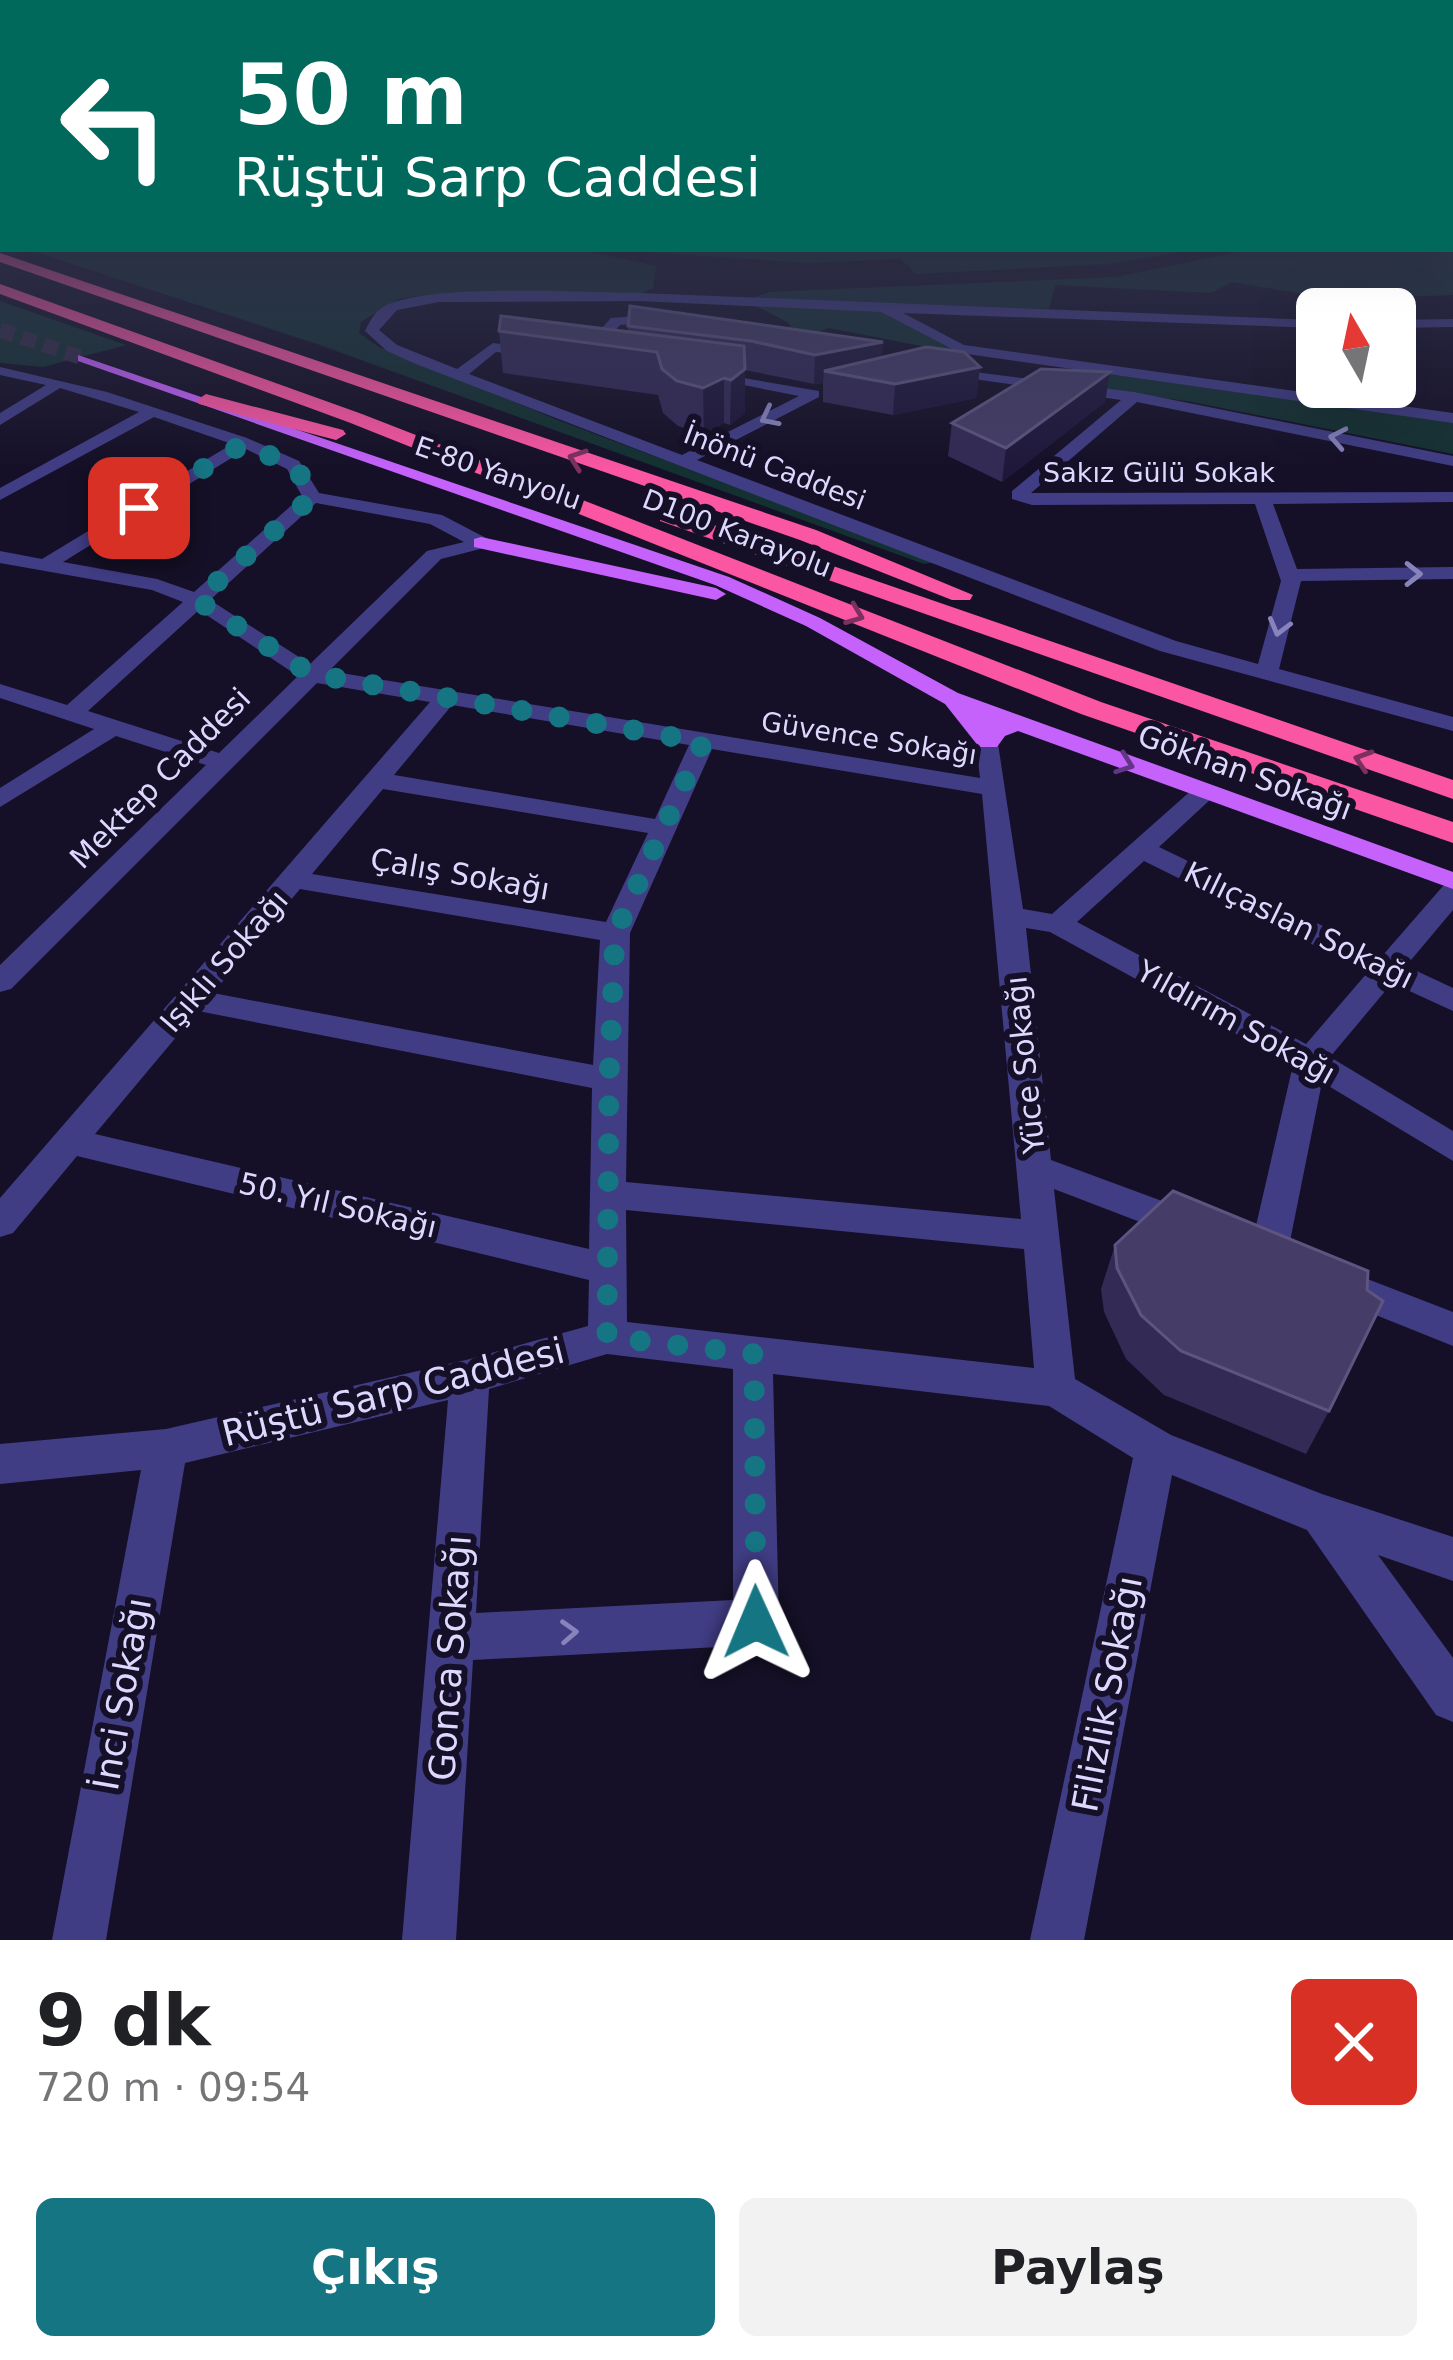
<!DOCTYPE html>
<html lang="tr">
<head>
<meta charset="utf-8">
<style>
	:root { --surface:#fff; --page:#f2f2f2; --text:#202124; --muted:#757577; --accent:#167583 }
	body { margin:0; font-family:"DejaVu Sans",sans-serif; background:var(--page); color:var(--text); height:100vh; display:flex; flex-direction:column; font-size:45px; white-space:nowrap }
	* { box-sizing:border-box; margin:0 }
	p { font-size:39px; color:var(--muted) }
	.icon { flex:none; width:66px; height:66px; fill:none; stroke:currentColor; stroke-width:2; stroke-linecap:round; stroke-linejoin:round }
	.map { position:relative; height:1940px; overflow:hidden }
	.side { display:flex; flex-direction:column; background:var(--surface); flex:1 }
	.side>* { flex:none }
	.top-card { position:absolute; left:0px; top:0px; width:1455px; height:252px; box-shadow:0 12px 48px #0002; background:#00695c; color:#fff; overflow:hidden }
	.needle { width:78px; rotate:351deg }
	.fabs { position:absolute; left:1296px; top:288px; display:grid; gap:24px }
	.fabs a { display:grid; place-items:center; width:120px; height:120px; border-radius:18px; background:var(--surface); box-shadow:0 12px 48px #0002; font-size:60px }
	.pin { position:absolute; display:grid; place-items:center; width:102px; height:102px; color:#fff; margin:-51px; border-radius:24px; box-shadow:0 6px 18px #0006 }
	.me { position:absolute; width:132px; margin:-66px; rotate:359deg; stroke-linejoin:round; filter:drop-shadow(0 0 9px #0008) }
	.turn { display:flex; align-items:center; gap:42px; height:252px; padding:0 36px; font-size:54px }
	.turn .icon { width:156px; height:156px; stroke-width:2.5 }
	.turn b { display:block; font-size:84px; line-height:102px }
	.round { display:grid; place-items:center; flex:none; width:126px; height:126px; border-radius:18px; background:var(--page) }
	.overview { display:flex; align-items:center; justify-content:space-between; height:204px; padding:0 36px }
	h1 { font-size:72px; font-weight:700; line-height:90px }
	.cta { display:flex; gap:24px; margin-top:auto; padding:24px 36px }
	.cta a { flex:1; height:138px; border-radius:18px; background:var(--accent); color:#fff; font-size:48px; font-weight:700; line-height:138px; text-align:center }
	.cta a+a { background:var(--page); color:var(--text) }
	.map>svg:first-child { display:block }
	.green { fill:#143131 }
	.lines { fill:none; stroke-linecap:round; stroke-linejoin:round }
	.major-tunnel { stroke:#332e47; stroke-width:15; stroke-dasharray:15 8; stroke-linecap:butt }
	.minor { fill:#413d85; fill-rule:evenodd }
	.major { fill:#c462fb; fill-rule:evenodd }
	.highway { fill:#fa56a2; fill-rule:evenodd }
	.wall { fill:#332a55 }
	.shaded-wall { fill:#1f183b }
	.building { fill:#453d67; stroke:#5d557f; stroke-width:3 }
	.oneway { stroke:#8783bb }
	.oneway2 { stroke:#7c305e }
	.oneway3 { stroke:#643586 }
	.route { stroke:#167583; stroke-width:21; stroke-dasharray:0 37.8 }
	.labels { text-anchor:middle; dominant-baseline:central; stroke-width:12; stroke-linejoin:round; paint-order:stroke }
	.far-street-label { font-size:27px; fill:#ddd8fe; stroke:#151027 }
	.street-label { font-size:30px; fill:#ddd8fe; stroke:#151027 }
	.near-street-label { font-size:36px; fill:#ddd8fe; stroke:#151027 }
</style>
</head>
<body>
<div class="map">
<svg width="1453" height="1940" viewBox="0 0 1453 1940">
	<rect width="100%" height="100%" fill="#151027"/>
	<g class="green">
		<polygon points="1453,207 1453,295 1334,299 1231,282 1211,293 1055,285 1049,309 752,298 770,292 1116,277 1252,249 1452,249"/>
		<polygon points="26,249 576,249 656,266 653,288 634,296 426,295 399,299 361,322 359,333 379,347 558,420 936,562 924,564 317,344"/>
		<polygon points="602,249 1200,249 1110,264 916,274 901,259 807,263"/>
		<polygon points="0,301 126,345 43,367 0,363"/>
		<polygon points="754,305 883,312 968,355 828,328 801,339 787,322"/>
		<polygon points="1070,369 1453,421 1453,454 1192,402 1042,380"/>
	</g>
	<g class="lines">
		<polyline class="major-tunnel" points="0,330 83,358"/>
		<g class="minor">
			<path d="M 640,293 L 1317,320 L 1317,328 L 903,313 L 964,345 L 1453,413 L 1453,423 L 960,353 L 881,312 L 640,301 L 439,302 L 397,310 L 379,330 L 397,345 L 457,369 L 493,343 L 541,349 L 536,356 L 496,352 L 469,374 L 682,455 L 799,396 L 703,377 L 703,371 L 819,391 L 819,397 L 697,460 L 1176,641 L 1258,664 L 1281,581 L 1255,504 L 1032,505 L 1012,499 L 1012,491 L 1121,400 L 939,374 L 934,367 L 1134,392 L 1453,456 L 1453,466 L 1137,402 L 1031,493 L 1453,492 L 1453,502 L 1273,504 L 1297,569 L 1453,567 L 1453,579 L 1301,581 L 1279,669 L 1453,717 L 1453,731 L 1160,651 L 416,364 L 387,351 L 365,331 C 371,319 376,309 389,304 C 439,283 580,293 640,293 Z"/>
			<polygon points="636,316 673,333 666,337 633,324 620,325 589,360 579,360 579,354 611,318"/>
			<polygon points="1453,319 1453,327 1395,328 1395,320"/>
			<path d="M 0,367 L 107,392 L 247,438 L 299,461 L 319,493 L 442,515 L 488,539 L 488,547 L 441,559 L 329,671 L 980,778 L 976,742 L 988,735 L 997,737 L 1023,909 L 1052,914 L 1194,788 L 1203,785 L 1216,793 L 1212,798 L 1159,847 L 1383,955 L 1443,886 L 1453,883 L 1453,910 L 1406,966 L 1453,988 L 1453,1011 L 1392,983 L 1330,1057 L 1453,1131 L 1453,1161 L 1322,1082 L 1287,1256 L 1281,1267 L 1268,1271 L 1255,1267 L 1249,1256 L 1293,1065 L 1050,932 L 1026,928 L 1051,1160 L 1200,1215 L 1205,1225 L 1200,1235 L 1187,1240 L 1054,1189 L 1075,1379 L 1171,1435 L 1322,1494 L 1453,1537 L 1453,1581 L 1378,1555 L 1453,1658 L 1453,1722 L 1436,1715 L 1307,1530 L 1172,1475 L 1084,1940 L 1030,1940 L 1133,1458 L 1049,1406 L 773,1374 L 779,1622 L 772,1638 L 756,1645 L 473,1660 L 456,1940 L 402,1940 L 448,1400 L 185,1463 L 106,1940 L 52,1940 L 141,1470 L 0,1484 L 0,1444 L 166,1429 L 470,1359 L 588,1326 L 589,1280 L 77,1156 L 13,1233 L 0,1237 L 0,1198 L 430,702 L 317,683 L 11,989 L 0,992 L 0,965 L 206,765 L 116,736 L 0,807 L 0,788 L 94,729 L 0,698 L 0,684 L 67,705 L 183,602 L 152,590 L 0,563 L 0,551 L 42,559 L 232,444 L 154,417 L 0,500 L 0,488 L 139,412 L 60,388 L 0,425 L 0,413 L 46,385 L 0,375 ZM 246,449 L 287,469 L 302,496 L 194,592 L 157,579 L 63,562 ZM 316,503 L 430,524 L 464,542 L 427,551 L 310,664 L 210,600 ZM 199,610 L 298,676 L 219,753 L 88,711 ZM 452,705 L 689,745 L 655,819 L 394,775 ZM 712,749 L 982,794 L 1021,1219 L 626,1182 L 630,933 ZM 383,789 L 648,833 L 606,922 L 312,874 ZM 1144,861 L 1368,972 L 1306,1044 L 1077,922 ZM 300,889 L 600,940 L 593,1065 L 213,993 ZM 198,1011 L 592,1088 L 589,1249 L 95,1134 ZM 626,1210 L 1024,1249 L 1034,1368 L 627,1322 ZM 607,1354 L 733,1369 L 733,1600 L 476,1613 L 489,1389 Z"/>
			<polygon points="1344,1270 1453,1312 1453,1346 1331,1297 1325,1286 1331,1275"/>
		</g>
		<g class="major">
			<polygon points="78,355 729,577 820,618 958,693 1453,872 1453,889 1018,731 1005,736 997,747 979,747 945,704 806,626 715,585 78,361"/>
			<polygon points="481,537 716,588 726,594 716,600 474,547 474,539"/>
		</g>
		<g class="highway">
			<polygon points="3,198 3,206 0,207 0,199"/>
			<polygon points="0,253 816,530 973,595 970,600 952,600 800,540 0,262"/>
			<polygon points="0,284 362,414 1101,702 1453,822 1453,843 1081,714 348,422 0,294"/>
			<polygon points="206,394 343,430 346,434 336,440 199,404 197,400"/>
			<polygon points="668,509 1453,780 1453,799 660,521 660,511"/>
		</g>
	</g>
	<g class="wall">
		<polygon points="628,326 883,342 881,358 980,367 976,398 893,415 823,402 823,383 814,384 745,370 745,413 730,425 724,423 704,434 678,426 663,413 658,395 503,373 499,331 628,332"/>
		<polygon points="1110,372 1105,402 1002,482 948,456 952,423"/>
		<polygon points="1115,1245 1329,1411 1306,1454 1164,1395 1126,1359 1104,1312 1101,1289"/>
	</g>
	<g class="shaded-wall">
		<polygon points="883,342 880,372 824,371 823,383 814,384 815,355"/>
		<polygon points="980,367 976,398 893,415 895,384"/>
		<polygon points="745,369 745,413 730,425 731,380"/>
		<polygon points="1110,372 1105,402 1002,482 1006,448"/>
		<polygon points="724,378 724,423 704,434 703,388"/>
	</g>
	<g class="building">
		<polygon points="630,306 883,342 815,355 751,341 628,326"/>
		<polygon points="501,316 744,346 745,369 731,380 724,378 703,388 677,381 662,369 657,352 499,331"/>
		<polygon points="926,347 964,352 980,367 895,384 824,371"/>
		<polygon points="1041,369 1110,372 1006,448 952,423"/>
		<polygon points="1173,1191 1368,1271 1367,1290 1383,1301 1329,1411 1181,1351 1141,1315 1117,1268 1115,1245"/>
	</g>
	<defs><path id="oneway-chevron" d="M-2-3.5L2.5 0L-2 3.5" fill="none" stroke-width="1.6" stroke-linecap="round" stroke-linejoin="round" transform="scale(3)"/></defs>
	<g class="oneway">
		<use href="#oneway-chevron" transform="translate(769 417) rotate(153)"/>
		<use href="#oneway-chevron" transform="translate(1338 438) rotate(-169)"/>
		<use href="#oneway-chevron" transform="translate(1413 574)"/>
		<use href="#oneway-chevron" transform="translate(1279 627) rotate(105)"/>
		<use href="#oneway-chevron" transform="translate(569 1632) rotate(-3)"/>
	</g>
	<g class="oneway2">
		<use href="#oneway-chevron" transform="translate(577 459) rotate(-161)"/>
		<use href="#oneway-chevron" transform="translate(855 615) rotate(21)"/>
		<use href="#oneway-chevron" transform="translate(1363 760) rotate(-162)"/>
	</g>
	<use class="oneway3" href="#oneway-chevron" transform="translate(1125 764) rotate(20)"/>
	<linearGradient id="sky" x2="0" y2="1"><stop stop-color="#0c0915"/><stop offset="0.42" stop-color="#353752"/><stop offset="1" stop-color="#353752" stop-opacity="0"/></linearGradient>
	<rect width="1453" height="469" fill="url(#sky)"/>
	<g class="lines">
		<polyline class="route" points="139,508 243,444 296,467 312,497 197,600 311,674 703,742 615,934 609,1079 607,1337 754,1354 756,1622"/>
	</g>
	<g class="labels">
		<g class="far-street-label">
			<text transform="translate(775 467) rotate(21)">İnönü Caddesi</text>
			<text x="1159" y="472">Sakız Gülü Sokak</text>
			<text transform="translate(498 473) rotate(19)">E-80 Yanyolu</text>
			<text transform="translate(737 533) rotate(21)">D100 Karayolu</text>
			<text transform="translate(869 738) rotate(9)">Güvence Sokağı</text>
		</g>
		<g class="street-label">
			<text transform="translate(1245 772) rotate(20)">Gökhan Sokağı</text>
			<text transform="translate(160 778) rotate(-45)">Mektep Caddesi</text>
			<text transform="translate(460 874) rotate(10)">Çalış Sokağı</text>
			<text transform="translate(1299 925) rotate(26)">Kılıçaslan Sokağı</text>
			<text transform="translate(224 961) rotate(-49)">Işıklı Sokağı</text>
			<text transform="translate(1236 1022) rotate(29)">Yıldırım Sokağı</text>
			<text transform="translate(1025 1065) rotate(-96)">Yüce Sokağı</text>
			<text transform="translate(338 1205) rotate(13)">50. Yıl Sokağı</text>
		</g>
		<g class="near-street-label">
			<text transform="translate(393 1392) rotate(-14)">Rüştü Sarp Caddesi</text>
			<text transform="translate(450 1658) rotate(-86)">Gonca Sokağı</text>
			<text transform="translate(122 1694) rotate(-80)">İnci Sokağı</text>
			<text transform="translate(1107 1694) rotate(-79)">Filizlik Sokağı</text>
		</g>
	</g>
</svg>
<div class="fabs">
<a><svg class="needle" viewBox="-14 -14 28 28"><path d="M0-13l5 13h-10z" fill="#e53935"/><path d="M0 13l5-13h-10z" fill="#757577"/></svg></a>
</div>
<div class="pin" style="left:139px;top:508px;background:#d93025"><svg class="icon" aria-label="arrive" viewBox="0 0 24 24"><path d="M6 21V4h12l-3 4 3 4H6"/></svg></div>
<svg class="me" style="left:756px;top:1622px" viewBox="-20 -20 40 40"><path d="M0-17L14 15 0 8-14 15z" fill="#167583" stroke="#fff" stroke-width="4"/></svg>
<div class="top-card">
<div class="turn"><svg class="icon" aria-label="left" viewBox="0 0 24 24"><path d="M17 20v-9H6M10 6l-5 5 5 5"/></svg><div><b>50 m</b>Rüştü Sarp Caddesi</div></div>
</div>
</div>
<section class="side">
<div class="overview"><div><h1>9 dk</h1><p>720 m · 09:54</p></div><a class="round" style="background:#d93025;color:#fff"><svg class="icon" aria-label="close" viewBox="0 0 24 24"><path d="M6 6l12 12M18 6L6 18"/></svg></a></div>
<div class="cta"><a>Çıkış</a><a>Paylaş</a></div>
</section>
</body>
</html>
